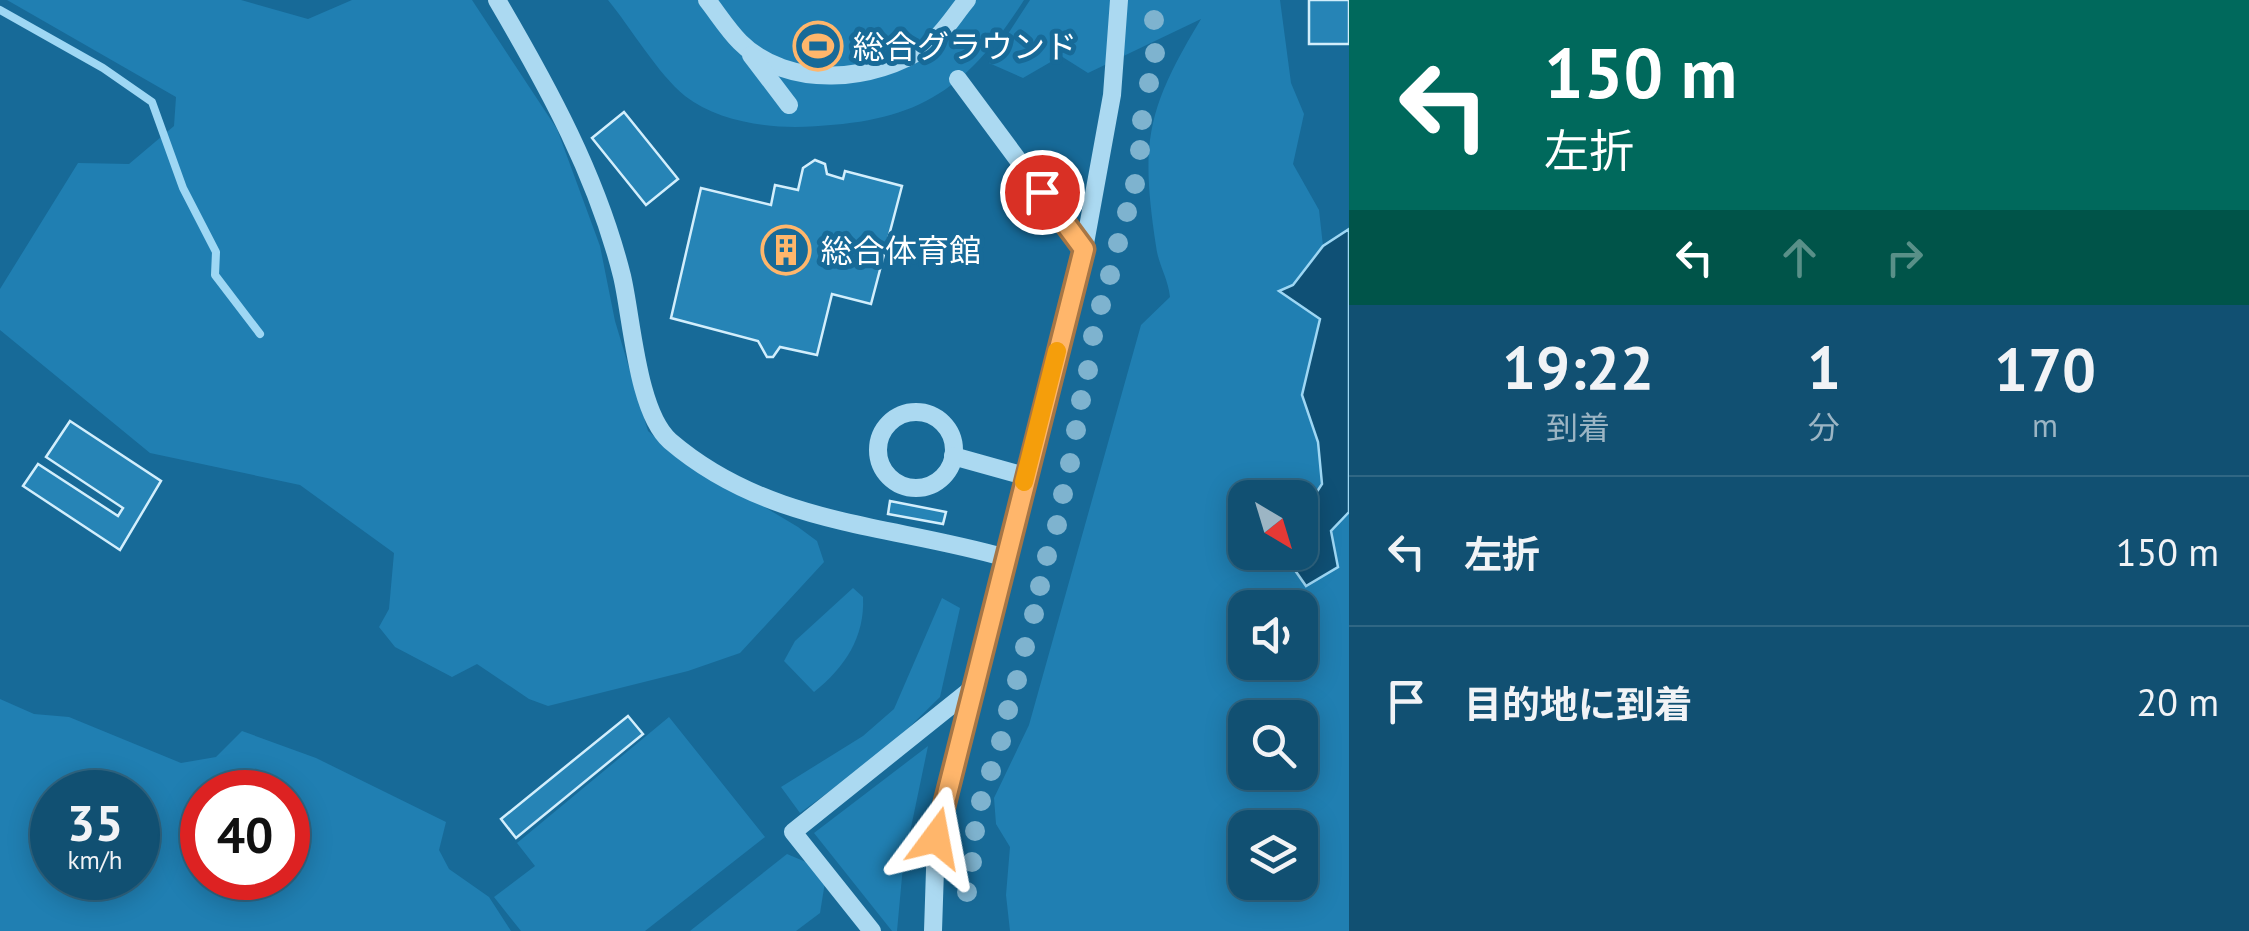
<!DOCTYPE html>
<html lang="ja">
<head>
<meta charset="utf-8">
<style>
	:root { --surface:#115072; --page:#1a5777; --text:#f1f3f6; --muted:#9cb5c4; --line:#306784 }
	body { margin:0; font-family:"PT Sans","Noto Sans JP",sans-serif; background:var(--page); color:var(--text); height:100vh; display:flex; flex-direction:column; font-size:38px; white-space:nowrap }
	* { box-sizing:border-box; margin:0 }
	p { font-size:32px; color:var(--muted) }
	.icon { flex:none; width:55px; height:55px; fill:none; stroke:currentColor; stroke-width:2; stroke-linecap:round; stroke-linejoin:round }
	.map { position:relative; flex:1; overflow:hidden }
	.drawer { display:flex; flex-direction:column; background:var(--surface); width:900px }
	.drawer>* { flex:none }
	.top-card { background:#00695c; color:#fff; overflow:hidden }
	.needle { width:65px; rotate:142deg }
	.tools { position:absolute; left:1228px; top:480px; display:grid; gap:20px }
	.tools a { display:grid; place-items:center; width:90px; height:90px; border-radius:20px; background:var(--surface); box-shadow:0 5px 25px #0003,0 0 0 2px var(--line); font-size:50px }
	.speed { position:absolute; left:30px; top:770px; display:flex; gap:20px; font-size:50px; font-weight:700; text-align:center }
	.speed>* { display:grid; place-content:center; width:130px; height:130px; border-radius:50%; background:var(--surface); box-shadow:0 5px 25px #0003,0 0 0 2px var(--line); line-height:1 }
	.speed small { font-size:25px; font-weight:400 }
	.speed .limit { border:15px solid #d22; background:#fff; color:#111 }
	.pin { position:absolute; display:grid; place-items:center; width:85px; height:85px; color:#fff; margin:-42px; border:5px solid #fff; border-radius:50%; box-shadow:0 2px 10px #0007 }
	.me { position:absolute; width:110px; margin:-55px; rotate:13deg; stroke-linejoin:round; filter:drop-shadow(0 0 8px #0008) }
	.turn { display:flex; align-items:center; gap:35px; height:210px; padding:0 30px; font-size:45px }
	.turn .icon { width:130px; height:130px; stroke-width:2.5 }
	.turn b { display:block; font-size:70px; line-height:85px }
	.lanes { display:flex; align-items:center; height:95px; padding:0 30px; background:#0003; justify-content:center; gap:50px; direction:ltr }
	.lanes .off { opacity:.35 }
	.eta { display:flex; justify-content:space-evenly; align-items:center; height:170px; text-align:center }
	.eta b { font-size:60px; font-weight:600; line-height:70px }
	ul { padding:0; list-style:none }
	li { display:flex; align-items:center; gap:30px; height:150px; padding:0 30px; border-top:2px solid var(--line) }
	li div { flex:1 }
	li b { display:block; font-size:38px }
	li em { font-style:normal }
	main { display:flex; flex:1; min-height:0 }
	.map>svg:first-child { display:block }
	.green { fill:#207fb2; fill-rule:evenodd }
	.water { fill:#0f5075; stroke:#9ed7f4; stroke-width:2.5 }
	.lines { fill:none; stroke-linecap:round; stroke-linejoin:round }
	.stream { stroke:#9ed7f4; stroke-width:8 }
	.building { fill:#2684b6; stroke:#d2eefc; stroke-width:2.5 }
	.minor { stroke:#abd9f1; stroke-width:18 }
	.tree { fill:#7eb3cf }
	.route-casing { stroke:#a67646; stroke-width:25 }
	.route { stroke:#ffb66b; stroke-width:18 }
	.slow { stroke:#f59e0b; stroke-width:18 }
	.labels { text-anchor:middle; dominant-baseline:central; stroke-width:10; stroke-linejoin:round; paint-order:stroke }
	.poi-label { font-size:32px; fill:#fff; stroke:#176a98; text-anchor:start }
</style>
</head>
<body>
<main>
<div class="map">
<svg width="1349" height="931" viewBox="0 0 1349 931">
	<rect width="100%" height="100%" fill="#176a98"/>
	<g class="green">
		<polygon points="7,0 241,0 308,19 352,0 472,0 557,129 600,246 615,321 648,431 672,452 798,527 817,541 824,562 740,653 688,671 548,706 529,699 477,664 452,677 395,647 379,627 389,609 394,553 300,485 150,453 0,330 0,289 78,163 129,164 174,126 176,97"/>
		<path d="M 608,0 L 1024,0 C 961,99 910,124 795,127 C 760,127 714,119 685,96 C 658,74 631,28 608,0 Z"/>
		<path d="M 1030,0 L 1280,0 L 1291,83 L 1304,114 L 1293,164 L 1319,210 L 1323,246 L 1293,285 L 1320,319 L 1302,395 L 1318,442 L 1322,484 L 1300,518 L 1300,498 L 1245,498 L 1245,552 L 1283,553 L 1306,586 L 1331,531 L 1349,512 L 1349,931 L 1010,931 L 1006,895 L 1010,847 L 996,824 L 994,798 L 1029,725 L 1141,325 L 1170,297 C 1168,278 1158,264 1156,246 C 1140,141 1147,109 1201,19 L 1088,73 L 1061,56 L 1023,78 L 989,63 ZM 1245,608 L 1300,608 L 1300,662 L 1245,662 ZM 1245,718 L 1300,718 L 1300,772 L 1245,772 ZM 1245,828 L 1300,828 L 1300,882 L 1245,882 Z"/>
		<path d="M 853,588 L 863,597 C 865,637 845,667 814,692 L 784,661 L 795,641 Z"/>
		<polygon points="942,598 960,608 940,697 887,749 800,813 781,787 863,736 894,709"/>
		<path d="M 0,699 L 34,714 L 69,717 L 181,763 L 216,757 L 242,731 L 316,758 L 446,822 L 439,850 L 449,869 L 489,897 L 511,931 L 0,931 ZM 52,792 L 138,792 L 138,878 L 52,878 ZM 202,792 L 288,792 L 288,878 L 202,878 Z"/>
		<polygon points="669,717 765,837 645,931 521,931 494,897 535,866 517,843"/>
		<polygon points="928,746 903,866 897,931 892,931 814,833"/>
		<polygon points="787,854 806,862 825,882 820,913 796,931 690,931"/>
	</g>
	<polygon class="water" points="1349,229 1349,512 1331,531 1338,567 1306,586 1283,553 1300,552 1300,518 1322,484 1318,442 1302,395 1320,319 1279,291 1293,285 1323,246"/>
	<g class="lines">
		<polyline class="stream" points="0,10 103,68 152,102 183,188 216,252 215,275 260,334"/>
	</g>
	<g class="building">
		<rect x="1309" y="0" width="40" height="44"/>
		<polygon points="624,112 678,179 646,205 592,138"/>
		<polygon points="815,160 825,164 827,174 843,179 845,171 902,186 871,304 832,294 817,355 780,347 773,357 767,357 758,341 671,318 701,188 771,205 775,185 798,190 803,168"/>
		<polygon points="70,421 161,481 120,550 23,486 38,464 118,516 123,508 46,457"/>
		<polygon points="890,501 946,512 943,524 888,514"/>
		<polygon points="628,716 643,734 516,838 501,819"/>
	</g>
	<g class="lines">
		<g class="minor">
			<path d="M 497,0 C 548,87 597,176 622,276 C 632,318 637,412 670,441 C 768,525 887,524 1003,557"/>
			<path d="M 707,0 C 718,14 728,30 740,42 C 788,90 875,82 927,46 C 942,36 955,14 967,0"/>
			<polyline points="751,55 789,105"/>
			<polyline points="958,79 1084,249"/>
			<circle cx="916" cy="450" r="38"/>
			<polyline points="953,456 1025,476"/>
			<polyline points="872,931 793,832 974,687"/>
			<polyline points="933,931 936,839 1084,249 1112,95 1119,0"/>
		</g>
	</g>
	<g class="tree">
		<circle cx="1154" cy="20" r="10"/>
		<circle cx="1155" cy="53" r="10"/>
		<circle cx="1149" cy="83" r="10"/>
		<circle cx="1142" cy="120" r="10"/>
		<circle cx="1140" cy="150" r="10"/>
		<circle cx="1135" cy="184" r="10"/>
		<circle cx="1127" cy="212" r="10"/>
		<circle cx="1118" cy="243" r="10"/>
		<circle cx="1110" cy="275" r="10"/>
		<circle cx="1101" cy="305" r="10"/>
		<circle cx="1093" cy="336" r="10"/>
		<circle cx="1088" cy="370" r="10"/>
		<circle cx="1081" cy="400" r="10"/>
		<circle cx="1076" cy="430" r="10"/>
		<circle cx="1070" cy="463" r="10"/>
		<circle cx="1063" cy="494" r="10"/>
		<circle cx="1057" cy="525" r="10"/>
		<circle cx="1047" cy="556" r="10"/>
		<circle cx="1040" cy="586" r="10"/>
		<circle cx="1034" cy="614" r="10"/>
		<circle cx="1025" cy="647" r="10"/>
		<circle cx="1017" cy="680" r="10"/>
		<circle cx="1008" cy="710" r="10"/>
		<circle cx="1001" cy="741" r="10"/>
		<circle cx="991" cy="771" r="10"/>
		<circle cx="981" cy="801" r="10"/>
		<circle cx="975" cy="831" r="10"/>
		<circle cx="972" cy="862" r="10"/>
		<circle cx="967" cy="892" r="10"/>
	</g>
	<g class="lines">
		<g class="route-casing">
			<polyline id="route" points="936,838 1084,249 1042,192"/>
		</g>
		<use href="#route" class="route"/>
		<polyline class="slow" points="1024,482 1057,351"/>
	</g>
	<defs>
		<g id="stadium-ring" transform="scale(2.5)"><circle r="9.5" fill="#176a98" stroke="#ffb66b" stroke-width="1.5"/><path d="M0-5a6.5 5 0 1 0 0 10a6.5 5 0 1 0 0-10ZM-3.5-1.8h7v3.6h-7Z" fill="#ffb66b"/></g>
		<g id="building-ring" transform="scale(2.5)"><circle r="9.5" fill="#176a98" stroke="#ffb66b" stroke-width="1.5"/><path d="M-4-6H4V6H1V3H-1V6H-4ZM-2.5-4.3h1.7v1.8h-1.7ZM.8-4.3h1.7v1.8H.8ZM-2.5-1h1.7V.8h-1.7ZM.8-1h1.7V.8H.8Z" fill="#ffb66b"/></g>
	</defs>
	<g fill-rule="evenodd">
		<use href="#stadium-ring" x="818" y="46"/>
		<use href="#building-ring" x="786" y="250"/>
	</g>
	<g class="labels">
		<g class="poi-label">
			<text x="853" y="46">総合グラウンド</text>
			<text x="821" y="250">総合体育館</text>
		</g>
	</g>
</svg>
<div class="tools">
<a><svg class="needle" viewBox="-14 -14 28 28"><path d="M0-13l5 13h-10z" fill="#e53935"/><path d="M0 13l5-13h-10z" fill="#9cb5c4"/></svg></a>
<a><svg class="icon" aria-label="sound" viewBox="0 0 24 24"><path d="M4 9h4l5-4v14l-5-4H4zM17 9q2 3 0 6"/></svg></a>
<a><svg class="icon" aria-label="search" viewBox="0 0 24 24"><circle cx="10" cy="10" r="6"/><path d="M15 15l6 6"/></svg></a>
<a><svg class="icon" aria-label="layers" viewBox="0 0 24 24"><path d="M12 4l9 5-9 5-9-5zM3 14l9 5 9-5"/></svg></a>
</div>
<div class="speed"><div>35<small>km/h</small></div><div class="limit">40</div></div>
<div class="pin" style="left:1042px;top:192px;background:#d93025"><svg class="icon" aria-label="arrive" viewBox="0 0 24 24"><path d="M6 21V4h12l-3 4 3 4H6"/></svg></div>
<svg class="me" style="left:936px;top:838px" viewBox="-20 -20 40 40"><path d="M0-17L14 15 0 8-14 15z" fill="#ffb66b" stroke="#fff" stroke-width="4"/></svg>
</div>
<section class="drawer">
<div class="top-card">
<div class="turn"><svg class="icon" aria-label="left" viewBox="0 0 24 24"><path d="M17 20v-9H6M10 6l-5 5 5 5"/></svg><div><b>150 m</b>左折</div></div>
<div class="lanes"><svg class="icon" aria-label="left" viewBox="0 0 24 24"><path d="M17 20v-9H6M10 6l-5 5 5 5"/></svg><svg class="icon off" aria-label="ahead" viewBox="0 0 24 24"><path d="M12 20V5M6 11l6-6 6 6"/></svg><svg class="icon off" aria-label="right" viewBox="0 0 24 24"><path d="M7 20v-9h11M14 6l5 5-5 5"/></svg></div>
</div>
<div class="eta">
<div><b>19:22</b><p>到着</p></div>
<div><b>1</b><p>分</p></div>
<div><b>170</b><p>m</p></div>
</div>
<ul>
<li><svg class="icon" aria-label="left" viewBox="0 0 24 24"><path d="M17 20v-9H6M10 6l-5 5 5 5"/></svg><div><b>左折</b></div><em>150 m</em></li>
<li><svg class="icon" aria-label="arrive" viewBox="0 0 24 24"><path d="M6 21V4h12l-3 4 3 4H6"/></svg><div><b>目的地に到着</b></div><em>20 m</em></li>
</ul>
</section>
</main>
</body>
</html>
